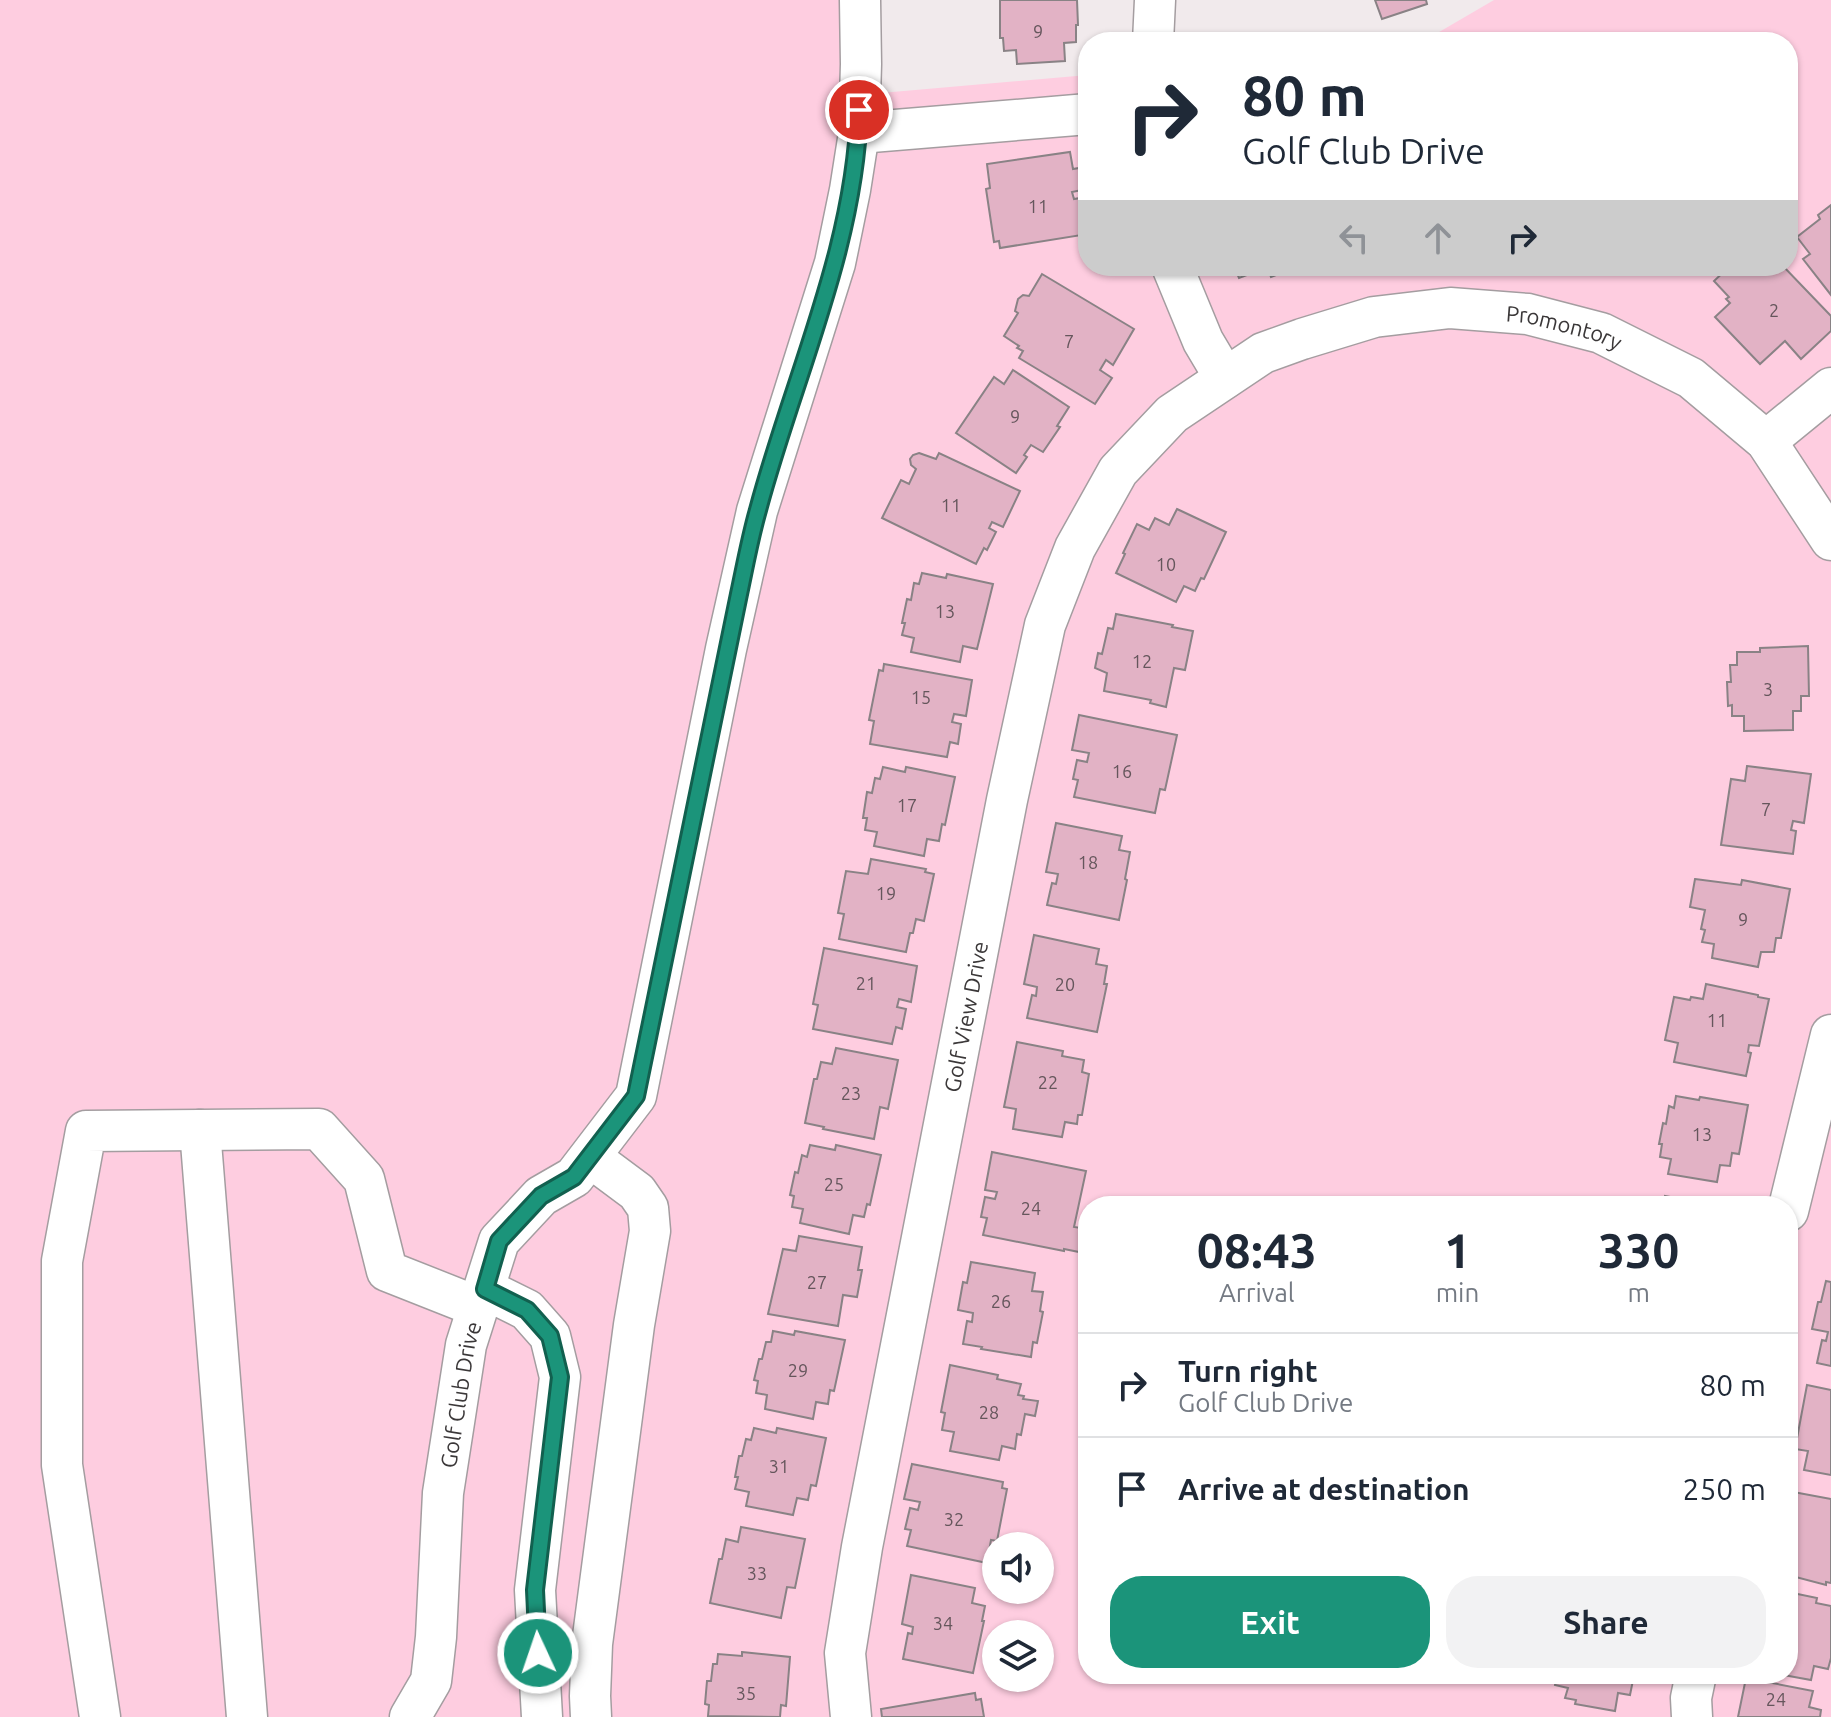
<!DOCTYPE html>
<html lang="en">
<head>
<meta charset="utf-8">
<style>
	:root { --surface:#fff; --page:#f2f2f3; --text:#1f2937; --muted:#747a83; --line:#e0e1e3; --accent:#1b947a }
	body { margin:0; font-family:Ubuntu,sans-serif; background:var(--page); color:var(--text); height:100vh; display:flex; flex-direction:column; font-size:30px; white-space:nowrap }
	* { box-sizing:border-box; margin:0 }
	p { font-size:26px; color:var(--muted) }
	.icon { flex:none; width:44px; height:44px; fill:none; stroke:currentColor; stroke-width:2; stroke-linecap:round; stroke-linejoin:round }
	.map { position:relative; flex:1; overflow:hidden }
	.drawer { position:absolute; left:1078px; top:1196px; width:720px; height:488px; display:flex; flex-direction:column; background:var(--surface); border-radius:32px; box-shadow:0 2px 6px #0004 }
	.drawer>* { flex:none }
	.banner { position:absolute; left:1078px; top:32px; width:720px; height:244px; border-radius:32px; box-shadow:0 2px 6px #0004; background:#fff; color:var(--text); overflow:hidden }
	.fabs { position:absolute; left:982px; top:1532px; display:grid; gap:16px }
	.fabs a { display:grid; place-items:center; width:72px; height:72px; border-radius:50%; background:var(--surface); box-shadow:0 2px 6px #0004; font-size:40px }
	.pin { position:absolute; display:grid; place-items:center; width:68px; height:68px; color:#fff; margin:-34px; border:4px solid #fff; border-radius:50%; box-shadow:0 2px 8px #0007 }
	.me { position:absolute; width:88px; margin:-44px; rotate:357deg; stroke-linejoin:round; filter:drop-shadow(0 0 6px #0008) }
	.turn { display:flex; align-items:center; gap:28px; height:168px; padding:0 32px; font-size:36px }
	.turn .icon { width:104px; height:104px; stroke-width:2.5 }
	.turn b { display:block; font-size:56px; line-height:68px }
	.lanes { display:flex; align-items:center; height:76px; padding:0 32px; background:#0003; justify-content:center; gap:40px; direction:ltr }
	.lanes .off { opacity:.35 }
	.eta { display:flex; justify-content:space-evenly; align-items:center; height:136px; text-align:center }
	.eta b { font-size:48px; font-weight:700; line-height:56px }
	.action { display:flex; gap:16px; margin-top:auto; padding:16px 32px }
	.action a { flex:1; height:92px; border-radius:32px; background:var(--accent); color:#fff; font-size:32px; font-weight:700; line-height:92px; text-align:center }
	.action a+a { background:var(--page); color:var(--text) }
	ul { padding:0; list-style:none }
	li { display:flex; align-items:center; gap:24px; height:104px; padding:0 32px; border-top:2px solid var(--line) }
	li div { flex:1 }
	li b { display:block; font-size:30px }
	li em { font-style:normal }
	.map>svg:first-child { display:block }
	.green { fill:#fecde0; fill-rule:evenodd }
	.building { fill:#e2b2c5; stroke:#898285; stroke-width:2 }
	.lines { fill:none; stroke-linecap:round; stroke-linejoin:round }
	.minor-casing { stroke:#a49da0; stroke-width:43 }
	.minor { stroke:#fff; stroke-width:40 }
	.route-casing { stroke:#12604f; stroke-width:20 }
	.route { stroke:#1b947a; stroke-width:14 }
	.labels { text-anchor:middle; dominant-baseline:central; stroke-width:8; stroke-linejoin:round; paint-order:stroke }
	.number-label { font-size:18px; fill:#65565c }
	.street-label { font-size:22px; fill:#3b3839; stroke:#fff7fa }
</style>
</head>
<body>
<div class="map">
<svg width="1831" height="1717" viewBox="0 0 1831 1717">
	<rect width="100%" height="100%" fill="#f1eaec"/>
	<path class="green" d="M 0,0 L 868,0 L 881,93 L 1088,75 L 1088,266 L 1788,266 L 1788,42 L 1422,42 L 1494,0 L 1831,0 L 1831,1717 L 0,1717 ZM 1088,1206 L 1788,1206 L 1788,1674 L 1088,1674 ZM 996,1546 L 1040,1546 L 1040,1590 L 996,1590 ZM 996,1634 L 1040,1634 L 1040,1678 L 996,1678 Z"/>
	<g class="building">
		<polygon points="1000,0 1077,0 1078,25 1076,25 1076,42 1064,43 1065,61 1017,64 1016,50 1004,51 1003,38 1000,38"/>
		<polygon points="1375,0 1426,0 1427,4 1382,19"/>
		<polygon points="1070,152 1073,169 1079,168 1082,190 1072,192 1074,199 1086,197 1088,234 1000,248 999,241 994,242 986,189 990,188 987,164"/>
		<polygon points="1831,205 1831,295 1803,259 1810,254 1797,237 1820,219 1818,215"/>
		<polygon points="1234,266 1261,266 1263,269 1239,278"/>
		<polygon points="1267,266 1298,266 1298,267 1271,277"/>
		<polygon points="1730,266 1760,266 1764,271 1770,266 1783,266 1831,316 1831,331 1801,359 1785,341 1760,364 1715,317 1730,303 1726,299 1729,297 1714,281"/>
		<polygon points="1042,274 1134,329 1113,365 1106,360 1100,370 1112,378 1095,404 1019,358 1023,351 1017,348 1019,346 1004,336 1018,313 1015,311 1018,299 1023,295 1029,296"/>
		<polygon points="1013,370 1069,407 1057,426 1060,427 1043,452 1031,445 1024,455 1027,457 1016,473 956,433 994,377 1004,384"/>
		<polygon points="919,453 936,459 939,453 1020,491 1003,527 992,522 989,528 996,532 987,550 984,548 976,564 882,518 901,480 909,484 916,469 911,465 910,459 913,455"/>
		<polygon points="1177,509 1226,532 1204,579 1201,578 1195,591 1184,586 1176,602 1116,573 1125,554 1123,553 1137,524 1149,530 1155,518 1169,525"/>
		<polygon points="922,573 946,578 947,574 993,584 977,649 963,646 960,662 911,652 914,638 902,635 905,623 902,623 907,599 911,600 914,583 919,584"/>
		<polygon points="1116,614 1173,625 1172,627 1193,631 1185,670 1174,668 1166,707 1150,703 1151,700 1104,691 1107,673 1095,668 1098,653 1102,654 1108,628 1113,629"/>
		<polygon points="1808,646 1809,696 1801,696 1801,711 1793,711 1793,730 1744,731 1744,716 1732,716 1732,705 1728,706 1727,682 1731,682 1730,665 1737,665 1737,652 1760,652 1760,648"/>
		<polygon points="884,664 972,680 966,716 954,714 952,722 961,724 958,744 950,742 947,757 870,744 874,721 869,720 879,670 883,671"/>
		<polygon points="1079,715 1177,735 1165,790 1160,789 1155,813 1074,797 1078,780 1073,779 1077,760 1087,762 1089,753 1072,750"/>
		<polygon points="1747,766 1811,774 1804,823 1793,821 1791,830 1796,831 1793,854 1721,845 1731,779 1745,781"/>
		<polygon points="883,767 905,772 906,767 955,777 945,825 942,824 939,841 927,839 924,856 874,846 877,832 865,830 867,818 863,818 867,792 872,793 875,778 880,779"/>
		<polygon points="1056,823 1122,836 1119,850 1130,852 1125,879 1127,880 1119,920 1047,905 1052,883 1056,884 1058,874 1046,872"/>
		<polygon points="871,859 926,869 925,872 934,874 924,921 916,919 913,933 910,933 906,952 839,939 844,914 838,913 846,871 868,874"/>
		<polygon points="1695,879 1741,885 1742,880 1790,889 1781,938 1776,938 1774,952 1761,952 1758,967 1712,958 1714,944 1702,942 1705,930 1701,929 1705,910 1690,907"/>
		<polygon points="1034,935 1099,949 1096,964 1107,966 1104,984 1107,984 1097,1032 1027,1018 1032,995 1036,996 1037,987 1024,984"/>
		<polygon points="824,948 917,966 911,1002 899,999 897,1007 906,1009 902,1029 896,1027 892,1044 813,1029 818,1005 813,1004"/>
		<polygon points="1706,984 1758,995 1758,997 1769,999 1759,1046 1749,1045 1748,1052 1751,1053 1746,1076 1674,1062 1678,1043 1665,1040 1674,997 1690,1000 1691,997 1703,999"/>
		<polygon points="1017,1042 1063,1051 1062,1056 1084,1060 1082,1072 1089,1074 1082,1115 1078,1115 1077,1124 1065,1122 1062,1137 1013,1129 1016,1109 1004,1107"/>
		<polygon points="836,1048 898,1060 888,1109 880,1107 874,1139 823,1129 824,1127 805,1123 814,1079 817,1079 821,1062 832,1064"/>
		<polygon points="1676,1096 1699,1100 1700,1097 1748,1105 1739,1154 1732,1153 1730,1166 1720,1165 1717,1182 1668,1174 1671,1159 1660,1157 1662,1144 1659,1144 1663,1123 1666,1124 1669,1106 1674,1108"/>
		<polygon points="810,1145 835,1150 836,1145 881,1155 870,1205 867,1204 864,1217 853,1215 849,1234 800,1223 803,1209 792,1207 794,1196 790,1195 795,1172 798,1173 802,1155 807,1157"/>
		<polygon points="992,1152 1086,1171 1074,1227 1088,1229 1084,1253 1064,1249 1064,1251 983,1235 987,1218 981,1217 985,1197 995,1199 997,1192 985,1190"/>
		<polygon points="1665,1196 1718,1206 1663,1206"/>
		<polygon points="799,1236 862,1247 858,1270 862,1270 857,1297 843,1295 838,1326 768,1314 783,1249 796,1251"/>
		<polygon points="971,1262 1035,1273 1032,1291 1043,1292 1040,1311 1043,1312 1037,1343 1033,1342 1031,1357 981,1349 982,1347 963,1344 967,1321 972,1322 973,1313 958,1310 963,1282 967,1283"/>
		<polygon points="1826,1281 1831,1282 1831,1366 1817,1363 1822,1340 1826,1341 1828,1332 1812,1329 1818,1302 1821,1302"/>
		<polygon points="773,1331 794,1335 795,1331 845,1340 834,1391 830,1390 828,1404 816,1402 813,1419 765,1409 767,1395 756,1393 758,1381 754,1380 759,1359 762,1359 766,1342 771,1342"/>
		<polygon points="950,1365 998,1375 997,1379 1021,1384 1018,1395 1024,1396 1023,1399 1038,1401 1035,1416 1025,1414 1021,1435 1017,1434 1015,1449 1002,1446 999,1460 950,1451 954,1432 942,1430 945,1413 941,1412"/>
		<polygon points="1807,1385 1831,1390 1831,1475 1804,1470 1808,1451 1795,1449"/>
		<polygon points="754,1428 776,1433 777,1428 826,1438 816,1486 811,1485 808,1500 797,1498 793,1515 746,1506 749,1492 735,1489 738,1477 735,1477 739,1456 742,1456 746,1439 751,1440"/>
		<polygon points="912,1464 1003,1482 1002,1488 1007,1489 997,1541 991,1540 987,1563 907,1546 911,1530 905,1529 910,1508 918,1510 920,1502 904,1499"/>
		<polygon points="1788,1491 1831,1499 1831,1583 1826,1582 1826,1585 1788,1575"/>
		<polygon points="741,1527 805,1539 795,1588 787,1587 781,1618 710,1603 719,1559 722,1559 726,1539 738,1542"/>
		<polygon points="911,1575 975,1588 972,1603 985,1606 982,1621 984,1621 973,1673 903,1659 908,1633 912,1634 913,1627 902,1624"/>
		<polygon points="1788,1592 1817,1598 1816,1603 1831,1606 1831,1658 1828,1669 1814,1666 1811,1680 1778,1674 1788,1674"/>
		<polygon points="742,1652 790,1657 786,1706 781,1705 780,1717 708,1716 709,1705 705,1704 707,1681 711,1681 713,1664 717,1664 718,1654 742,1656"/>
		<polygon points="1557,1674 1638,1674 1636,1681 1633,1680 1630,1695 1618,1693 1615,1711 1575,1704 1576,1700 1565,1698 1568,1688 1555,1685"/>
		<polygon points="1746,1678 1813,1691 1809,1707 1821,1710 1820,1717 1738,1717"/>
		<polygon points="975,1693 976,1700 981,1699 984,1717 882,1717 881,1709"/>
	</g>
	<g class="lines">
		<g class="minor-casing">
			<g id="minor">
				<polyline points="1153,42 1155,0"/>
				<polyline points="859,133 1088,114"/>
				<polyline points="1172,266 1203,341 1225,378"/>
				<polyline points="1766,441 1831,388"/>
				<polyline points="200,1130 247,1717"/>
				<polyline points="590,1157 637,1192 648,1208 650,1231 634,1325 592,1644 590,1696 591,1717"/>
				<polyline points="1788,1211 1831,1035"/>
				<polyline points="485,1289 527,1310 550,1336 560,1377 535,1590 542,1717"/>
				<polyline points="100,1717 62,1465 62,1261 86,1131 319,1129 364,1179 387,1271 478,1307"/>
				<path id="s1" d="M 410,1717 L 431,1681 L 436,1637 L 443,1493 L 466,1345 L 499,1241 L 541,1196 L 574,1177 L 636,1096 L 726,649 L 757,511 L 835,263 L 850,190 L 859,133 L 861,64 L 860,0"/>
				<path id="s2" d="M 851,1717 L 845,1653 L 862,1547 L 1007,800 L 1045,625 L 1075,548 L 1118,471 L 1172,414 L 1263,353 L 1302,339 L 1374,317 L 1450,308 L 1528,314 L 1601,333 L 1691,378 L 1766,441 L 1831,540"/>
				<polyline points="1692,1717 1691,1698 1696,1674"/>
			</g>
		</g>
		<use href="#minor" class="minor"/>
	</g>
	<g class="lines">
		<g class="route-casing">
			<path id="route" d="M 538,1653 L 535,1590 L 560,1377 L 550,1336 L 527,1310 L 485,1289 L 499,1241 L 541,1196 L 574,1177 L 636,1096 L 739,594 C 745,566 750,538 758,510 C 793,378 855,249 859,110"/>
		</g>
		<use href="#route" class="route"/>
	</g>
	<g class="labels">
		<g class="number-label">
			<text x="1038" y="31">9</text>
			<text x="1038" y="206">11</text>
			<text x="1774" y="310">2</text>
			<text x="1069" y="341">7</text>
			<text x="1015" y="416">9</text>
			<text x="951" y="505">11</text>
			<text x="1166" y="564">10</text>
			<text x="945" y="611">13</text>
			<text x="1142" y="661">12</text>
			<text x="1768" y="689">3</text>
			<text x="921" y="697">15</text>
			<text x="1122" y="771">16</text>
			<text x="907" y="805">17</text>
			<text x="1766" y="809">7</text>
			<text x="1088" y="862">18</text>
			<text x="886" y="893">19</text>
			<text x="1743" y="919">9</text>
			<text x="866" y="983">21</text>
			<text x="1065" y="984">20</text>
			<text x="1717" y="1020">11</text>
			<text x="1048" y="1082">22</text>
			<text x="851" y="1093">23</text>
			<text x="1702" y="1134">13</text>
			<text x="834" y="1184">25</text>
			<text x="1031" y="1208">24</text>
			<text x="817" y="1282">27</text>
			<text x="1001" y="1301">26</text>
			<text x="798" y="1370">29</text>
			<text x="989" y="1412">28</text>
			<text x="779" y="1466">31</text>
			<text x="954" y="1519">32</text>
			<text x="757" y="1573">33</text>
			<text x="943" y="1623">34</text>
			<text x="746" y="1693">35</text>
			<text x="1776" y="1699">24</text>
		</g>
		<g class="street-label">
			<text stroke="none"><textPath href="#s2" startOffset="1780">Promontory</textPath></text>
			<text stroke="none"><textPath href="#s2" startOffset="712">Golf View Drive</textPath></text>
			<text stroke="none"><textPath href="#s1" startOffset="330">Golf Club Drive</textPath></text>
		</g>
	</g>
</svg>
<div class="fabs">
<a><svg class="icon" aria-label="sound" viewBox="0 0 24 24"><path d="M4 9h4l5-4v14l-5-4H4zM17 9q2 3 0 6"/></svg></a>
<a><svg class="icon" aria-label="layers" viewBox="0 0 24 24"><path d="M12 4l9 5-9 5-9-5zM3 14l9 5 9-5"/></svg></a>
</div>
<div class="pin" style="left:859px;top:110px;background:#d93025"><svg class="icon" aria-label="arrive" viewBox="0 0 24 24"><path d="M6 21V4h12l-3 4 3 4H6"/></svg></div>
<svg class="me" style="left:538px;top:1653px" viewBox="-20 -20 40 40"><circle r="17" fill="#1b947a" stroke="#fff" stroke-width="3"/><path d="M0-11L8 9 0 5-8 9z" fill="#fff"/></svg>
<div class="banner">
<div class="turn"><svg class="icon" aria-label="right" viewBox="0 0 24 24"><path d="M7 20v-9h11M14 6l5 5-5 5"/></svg><div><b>80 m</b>Golf Club Drive</div></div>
<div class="lanes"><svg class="icon off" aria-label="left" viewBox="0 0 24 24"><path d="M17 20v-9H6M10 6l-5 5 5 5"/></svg><svg class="icon off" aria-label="ahead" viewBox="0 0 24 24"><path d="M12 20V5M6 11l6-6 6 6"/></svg><svg class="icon" aria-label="right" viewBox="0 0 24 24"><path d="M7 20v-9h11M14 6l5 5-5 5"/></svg></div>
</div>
<section class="drawer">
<div class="eta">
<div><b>08:43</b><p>Arrival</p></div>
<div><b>1</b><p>min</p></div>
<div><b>330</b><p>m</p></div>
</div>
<ul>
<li><svg class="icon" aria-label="right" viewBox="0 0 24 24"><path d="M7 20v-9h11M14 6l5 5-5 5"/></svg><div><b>Turn right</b><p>Golf Club Drive</p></div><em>80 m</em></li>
<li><svg class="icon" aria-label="arrive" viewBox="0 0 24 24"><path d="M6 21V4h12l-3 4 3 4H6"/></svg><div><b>Arrive at destination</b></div><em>250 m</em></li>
</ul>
<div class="action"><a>Exit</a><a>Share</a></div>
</section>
</div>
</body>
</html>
